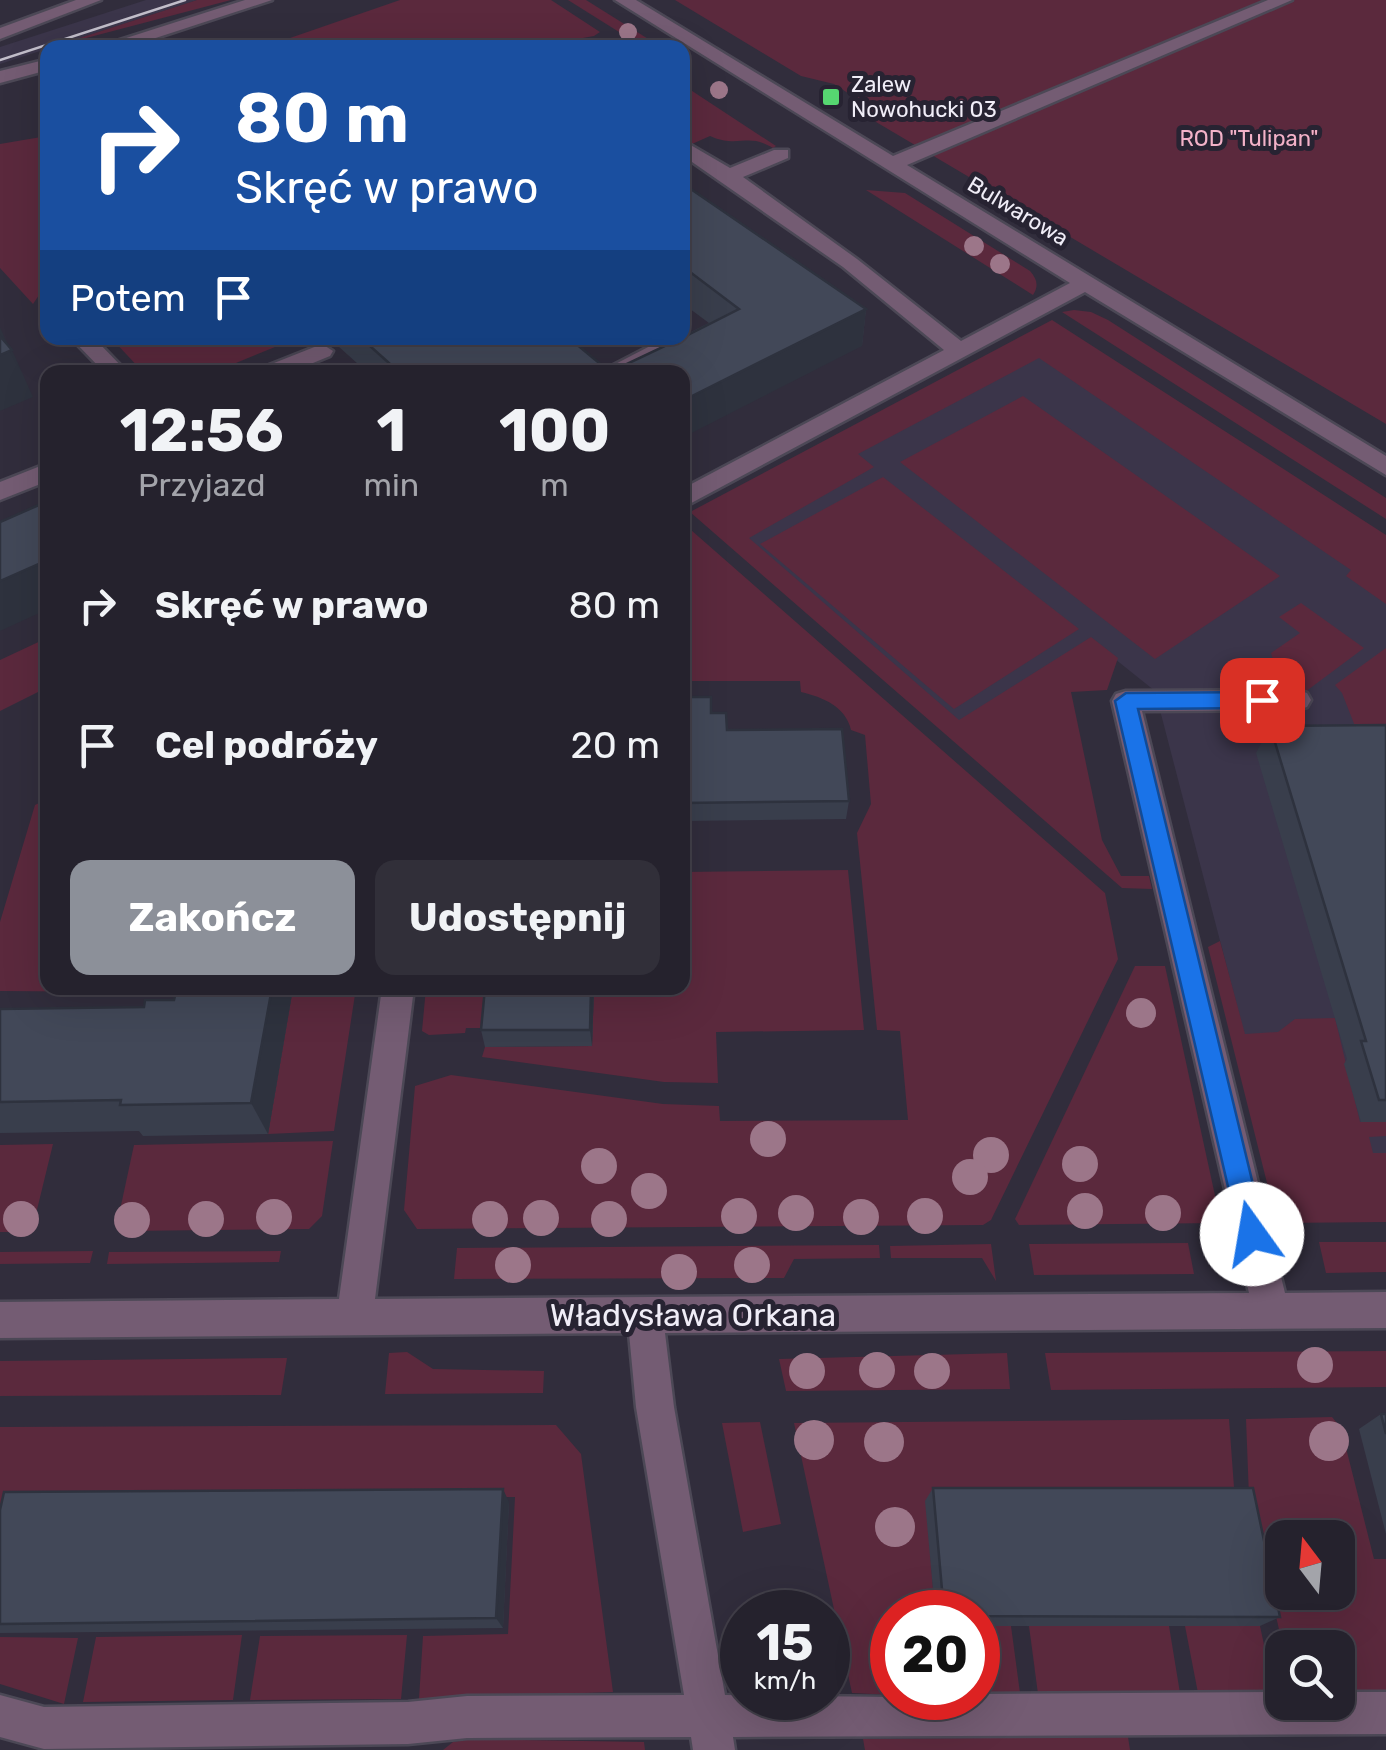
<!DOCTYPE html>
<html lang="pl">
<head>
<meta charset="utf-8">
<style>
	:root { --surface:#25222d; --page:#312f39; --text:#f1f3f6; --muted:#a3a4aa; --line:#423f49; --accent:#8c9099 }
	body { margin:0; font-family:Rubik,sans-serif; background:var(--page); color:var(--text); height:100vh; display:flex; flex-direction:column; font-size:38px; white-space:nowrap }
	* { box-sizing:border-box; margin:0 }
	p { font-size:32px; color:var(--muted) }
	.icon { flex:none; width:55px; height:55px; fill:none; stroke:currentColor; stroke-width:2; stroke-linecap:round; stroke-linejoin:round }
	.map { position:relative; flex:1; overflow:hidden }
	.sheet { position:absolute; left:40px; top:365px; width:650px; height:630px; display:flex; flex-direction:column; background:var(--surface); border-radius:20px; box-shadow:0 10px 40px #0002,0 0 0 2px var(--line) }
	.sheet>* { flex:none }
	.guide { position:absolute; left:40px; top:40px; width:650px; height:305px; border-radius:20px; box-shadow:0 10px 40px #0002,0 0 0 2px var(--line); background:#1a4fa0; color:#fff; overflow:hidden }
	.needle { width:65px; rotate:344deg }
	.buttons { position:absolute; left:1265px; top:1520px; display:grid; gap:20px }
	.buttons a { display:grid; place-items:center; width:90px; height:90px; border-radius:20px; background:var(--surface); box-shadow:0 10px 40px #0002,0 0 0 2px var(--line); font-size:50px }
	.speed { position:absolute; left:720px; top:1590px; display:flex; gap:20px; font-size:50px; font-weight:700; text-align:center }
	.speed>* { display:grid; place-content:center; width:130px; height:130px; border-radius:50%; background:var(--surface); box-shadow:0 10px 40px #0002,0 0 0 2px var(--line); line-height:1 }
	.speed small { font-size:25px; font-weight:400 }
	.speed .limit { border:15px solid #d22; background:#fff; color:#111 }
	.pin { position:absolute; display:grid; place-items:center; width:85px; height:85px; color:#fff; margin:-42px; border-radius:20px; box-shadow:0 5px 15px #0006 }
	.me { position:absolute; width:110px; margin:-55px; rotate:347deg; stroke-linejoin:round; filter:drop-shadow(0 0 8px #0008) }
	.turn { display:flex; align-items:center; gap:35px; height:210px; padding:0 30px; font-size:45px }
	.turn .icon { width:130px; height:130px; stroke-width:2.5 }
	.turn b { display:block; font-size:70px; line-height:85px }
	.then { display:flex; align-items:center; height:95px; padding:0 30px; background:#0003; gap:20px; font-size:38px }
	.eta { display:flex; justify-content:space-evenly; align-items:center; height:170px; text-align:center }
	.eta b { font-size:60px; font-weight:700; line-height:70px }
	.primary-button { display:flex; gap:20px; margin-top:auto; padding:20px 30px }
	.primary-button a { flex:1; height:115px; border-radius:20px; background:var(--accent); color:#fff; font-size:40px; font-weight:700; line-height:115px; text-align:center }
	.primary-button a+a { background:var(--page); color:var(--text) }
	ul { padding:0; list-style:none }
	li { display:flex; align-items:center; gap:30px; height:140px; padding:0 30px }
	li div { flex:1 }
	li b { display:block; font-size:38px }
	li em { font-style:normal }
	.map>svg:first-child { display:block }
	.built { fill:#3b354a }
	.green { fill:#5b293d; fill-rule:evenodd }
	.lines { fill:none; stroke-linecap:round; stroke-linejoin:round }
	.minor-casing { stroke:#4c4856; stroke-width:5 }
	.minor { fill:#745c73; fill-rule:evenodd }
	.tram { stroke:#c2beca; stroke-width:2.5 }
	.tree { fill:#9c7689 }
	.wall { fill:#393e4c }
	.shaded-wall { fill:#2e323e }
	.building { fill:#424858; stroke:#2e323e; stroke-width:2.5 }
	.route { fill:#1a73e8; stroke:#114b97; stroke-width:2.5 }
	.poi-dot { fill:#56d671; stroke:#272332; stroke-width:4 }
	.labels { text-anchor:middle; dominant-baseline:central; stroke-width:10; stroke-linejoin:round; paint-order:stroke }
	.far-poi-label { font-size:22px; fill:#f0edf7; stroke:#272332; text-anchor:start }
	.far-park-label { font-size:22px; fill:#f3b2c8; stroke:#272332 }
	.far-street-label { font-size:22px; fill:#f0edf7; stroke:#272332 }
	.near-street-label { font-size:32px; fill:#f0edf7; stroke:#272332 }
</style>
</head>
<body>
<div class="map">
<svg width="1386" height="1750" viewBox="0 0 1386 1750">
	<rect width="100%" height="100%" fill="#312d3c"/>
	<g class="built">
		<polygon points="146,0 197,0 0,64 0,47"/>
		<polygon points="1054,342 1386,554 1386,1201 1288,1202 1155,691 1100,647 964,736 719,526"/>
	</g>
	<g class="green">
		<polygon points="197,0 231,0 52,47"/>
		<polygon points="400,0 551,0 600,32 594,36 527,48 264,47"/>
		<polygon points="568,0 586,0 661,47 643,47"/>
		<polygon points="675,0 1386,0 1386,424 871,119 857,99 834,84 801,76"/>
		<path d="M 683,85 L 776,146 L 773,148 C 747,132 739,149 710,136 L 692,144 L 683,137 Z"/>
		<polygon points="47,136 47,283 33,304 0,268 0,144"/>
		<path d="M 866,190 L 905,193 L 1030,271 C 1037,279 1039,286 1033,295 Z"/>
		<polygon points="1074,310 1091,312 1108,320 1386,498 1386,519 1062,312"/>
		<polygon points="1052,320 1386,535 1386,604 1346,576 1351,570 1039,358 858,454 874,467 749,538 959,720 1091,637 1118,658 1107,690 1071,692 1102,840 1121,876 1149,876 1152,889 1122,888 690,512"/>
		<polygon points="111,338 266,338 275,347 214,372 143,372"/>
		<polygon points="1023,396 1280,576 1155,659 900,462"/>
		<polygon points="883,477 1079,629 954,709 760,544"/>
		<path d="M 683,523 L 1105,893 L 1118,959 L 991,1220 L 983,1225 L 417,1229 L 404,1210 L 415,1086 L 451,1075 L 663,1104 L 719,1106 L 720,1121 L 908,1120 L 900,1031 L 877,1030 L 857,833 L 871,804 L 865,735 L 851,730 C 846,707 823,697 801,692 L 800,681 L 683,681 Z"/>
		<polygon points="1301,603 1364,648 1305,692 1283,691 1271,653 1300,633 1279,617"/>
		<polygon points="47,638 47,693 42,690 0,711 0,660"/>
		<polygon points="1386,648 1386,743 1362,744 1342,693 1335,685"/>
		<polygon points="47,799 48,988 138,988 136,992 0,991 0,922 35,805"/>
		<polygon points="848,870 864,1030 716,1032 718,1083 664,1082 482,1057 485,1047 592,1046 594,988 682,988 683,872"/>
		<polygon points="1220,941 1245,1034 1278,1032 1295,1019 1335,1018 1360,1122 1386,1122 1386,1136 1369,1137 1373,1153 1386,1153 1386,1222 1277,1223 1208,947"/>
		<polygon points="1135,966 1165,966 1221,1223 1019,1225 1015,1219"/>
		<polygon points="293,988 356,988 334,1131 268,1134"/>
		<polygon points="426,988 490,988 487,1028 466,1028 465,1033 429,1035 422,1031"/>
		<polygon points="333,1141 322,1216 309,1229 126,1231 117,1224 134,1145"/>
		<polygon points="53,1144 34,1222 18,1232 0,1232 0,1145"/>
		<polygon points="1319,1242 1386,1242 1386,1272 1326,1273"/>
		<polygon points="1188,1243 1194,1274 1034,1275 1029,1244"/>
		<polygon points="991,1244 996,1281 982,1258 891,1258 890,1246"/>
		<polygon points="879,1245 880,1258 794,1259 784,1278 454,1279 457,1248"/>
		<polygon points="93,1251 90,1263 0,1264 0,1252"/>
		<polygon points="281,1251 279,1262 107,1264 109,1252"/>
		<polygon points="1386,1351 1386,1387 1051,1390 1045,1353"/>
		<polygon points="407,1352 433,1369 544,1371 543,1393 385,1394 389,1353"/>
		<polygon points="1007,1353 1010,1389 786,1391 779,1359"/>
		<polygon points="287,1358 281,1395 0,1396 0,1361"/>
		<path d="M 1332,1417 L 1341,1428 L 1374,1559 L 1386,1559 L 1386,1690 L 1338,1691 L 1338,1648 L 1283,1647 L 1249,1497 L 1246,1419 ZM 1282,1538 L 1338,1538 L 1338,1592 L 1282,1592 Z"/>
		<polygon points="1229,1419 1235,1501 926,1501 935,1612 892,1612 892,1695 852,1693 794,1423"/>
		<polygon points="760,1422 781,1524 743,1532 722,1423"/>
		<polygon points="556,1425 581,1454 613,1692 419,1699 423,1636 508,1634 515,1497 23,1500 0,1605 0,1427"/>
		<polygon points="978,1626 1011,1626 1020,1693 978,1694"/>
		<polygon points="1029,1626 1169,1626 1180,1693 1038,1694"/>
		<polygon points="1185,1626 1260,1626 1274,1692 1198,1693"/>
		<polygon points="242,1635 233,1700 83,1702 96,1637"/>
		<polygon points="407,1635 401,1699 250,1700 260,1636"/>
		<polygon points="0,1637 78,1638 64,1704 0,1684"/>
		<polygon points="1128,1737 1130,1750 865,1750 863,1739"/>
		<polygon points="472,1739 644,1742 645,1750 443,1750 453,1742"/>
	</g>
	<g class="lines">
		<g class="minor-casing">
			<g id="minor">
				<polygon points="76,0 101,0 0,39 0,28"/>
				<polygon points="245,0 272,0 125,48 95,48"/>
				<polygon points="615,0 636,0 893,156 1268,0 1292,0 907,165 1386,456 1386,475 1085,292 682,508 682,489 944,350 843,267 682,155 682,140 730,168 774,150 788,150 788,158 743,177 857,259 961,341 1070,283"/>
				<polygon points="48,59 48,70 0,83 0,71"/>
				<polygon points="71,338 94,338 127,372 104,372"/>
				<path d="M 660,338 L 682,338 C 663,365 631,374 600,372 L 654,344 Z"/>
				<polygon points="322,344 333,351 330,356 291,372 261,372 264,367"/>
				<polygon points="48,463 48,481 0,500 0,482"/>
				<polygon points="1297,690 1307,693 1311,700 1307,707 1297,710 1142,711 1285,1293 1386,1292 1386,1328 665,1333 674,1407 725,1695 978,1698 978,1694 1282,1692 1282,1702 1338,1702 1338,1692 1386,1692 1386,1734 733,1737 735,1750 693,1750 691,1737 467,1738 408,1744 44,1749 0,1737 0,1695 44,1707 408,1702 467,1696 684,1695 636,1407 629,1333 0,1338 0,1302 339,1299 382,988 414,988 375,1299 1249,1293 1112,701 1116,694 1126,691"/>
			</g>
		</g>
		<use href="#minor" class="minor"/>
		<polyline class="tram" points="0,60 185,0"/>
	</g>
	<g class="tree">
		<circle cx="628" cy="32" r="9"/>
		<circle cx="719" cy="90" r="9"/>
		<circle cx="974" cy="246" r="10"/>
		<circle cx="1000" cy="264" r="10"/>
		<circle cx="1141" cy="1013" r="15"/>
		<circle cx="768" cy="1139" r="18"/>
		<circle cx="991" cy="1155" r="18"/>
		<circle cx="1080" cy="1164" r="18"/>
		<circle cx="599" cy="1166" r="18"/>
		<circle cx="970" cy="1177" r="18"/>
		<circle cx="649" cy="1191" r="18"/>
		<circle cx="1085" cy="1211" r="18"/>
		<circle cx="796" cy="1213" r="18"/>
		<circle cx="1163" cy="1213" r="18"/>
		<circle cx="739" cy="1216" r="18"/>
		<circle cx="925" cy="1216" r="18"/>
		<circle cx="274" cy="1217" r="18"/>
		<circle cx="861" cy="1217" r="18"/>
		<circle cx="541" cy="1218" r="18"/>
		<circle cx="21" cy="1219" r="18"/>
		<circle cx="206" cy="1219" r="18"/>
		<circle cx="490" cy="1219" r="18"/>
		<circle cx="609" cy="1219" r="18"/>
		<circle cx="132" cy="1220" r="18"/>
		<circle cx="513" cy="1265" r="18"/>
		<circle cx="752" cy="1265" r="18"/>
		<circle cx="679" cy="1272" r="18"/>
		<circle cx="1315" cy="1365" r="18"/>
		<circle cx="877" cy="1370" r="18"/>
		<circle cx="807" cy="1371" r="18"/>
		<circle cx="932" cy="1371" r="18"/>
		<circle cx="814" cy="1440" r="20"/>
		<circle cx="1329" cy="1441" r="20"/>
		<circle cx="884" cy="1442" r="20"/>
		<circle cx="895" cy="1527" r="20"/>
	</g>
	<g class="wall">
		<polygon points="682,183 866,309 862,346 682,372 367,372 329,338 569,338 610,372 709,323 682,303"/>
		<polygon points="682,697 711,713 727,730 849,801 846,819 682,821"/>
		<polygon points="1386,725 1386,1122 1361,1122 1344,1064 1347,1059 1256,753 1270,726"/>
		<polygon points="293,988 268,1134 143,1136 139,1131 0,1133 0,1009 144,1007 174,1000"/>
		<polygon points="485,988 594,988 592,1046 485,1047 481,1030"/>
		<polygon points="1381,1414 1386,1414 1386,1534 1359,1429"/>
		<polygon points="933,1488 1280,1617 1260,1626 978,1626 978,1612 935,1612 925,1501"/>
		<polygon points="509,1502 503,1628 0,1633 0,1510"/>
	</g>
	<g class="shaded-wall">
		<polygon points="866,309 862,346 682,438 682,401"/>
		<polygon points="0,327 10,350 12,350 33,397 0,411"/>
		<polygon points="48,560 48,609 0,631 0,581"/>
		<polygon points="272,988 293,988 268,1134 251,1103"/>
		<polygon points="591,988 594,988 592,1046 590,1030"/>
		<polygon points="503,1489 509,1502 503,1628 496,1618"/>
	</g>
	<g class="building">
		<polygon points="682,183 866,309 682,401 682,372 399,372 361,338 503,338 531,339 532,338 569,338 610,372 682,338 739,309 682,266"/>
		<polygon points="0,336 12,350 0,355"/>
		<polygon points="48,501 48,560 0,581 0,522"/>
		<polygon points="682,697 711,697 711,713 726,713 727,730 842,729 849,801 682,803"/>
		<polygon points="1386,725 1386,1100 1379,1100 1361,1041 1366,1041 1270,726"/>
		<polygon points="177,988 272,988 251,1103 120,1105 121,1100 0,1102 0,1009 144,1007 145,1000 174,1000"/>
		<polygon points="485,988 591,988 590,1030 481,1030"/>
		<polygon points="1381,1414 1386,1414 1386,1434"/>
		<polygon points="933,1488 1253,1488 1280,1617 978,1616 978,1612 944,1612"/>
		<polygon points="503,1489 496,1618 0,1624 0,1510 4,1492"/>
	</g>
	<polygon class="route" points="1262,692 1273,700 1262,708 1138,709 1265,1234 1261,1243 1252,1247 1243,1243 1239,1234 1115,701 1126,693"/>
	<rect class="poi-dot" x="821" y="87" width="20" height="20" rx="5"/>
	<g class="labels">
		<g class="far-poi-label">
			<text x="851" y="84">Zalew<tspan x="851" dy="25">Nowohucki 03</tspan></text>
		</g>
		<g class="far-park-label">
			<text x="1249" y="138">ROD "Tulipan"</text>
		</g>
		<g class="far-street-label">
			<text transform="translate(1018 211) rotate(31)">Bulwarowa</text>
		</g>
		<g class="near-street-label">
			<text x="693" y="1315">Władysława Orkana</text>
		</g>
	</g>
</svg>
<div class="buttons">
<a><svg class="needle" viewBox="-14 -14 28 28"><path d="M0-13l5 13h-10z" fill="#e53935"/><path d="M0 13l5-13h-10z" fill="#a3a4aa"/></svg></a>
<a><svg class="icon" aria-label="search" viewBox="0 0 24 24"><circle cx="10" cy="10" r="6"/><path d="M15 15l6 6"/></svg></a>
</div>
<div class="speed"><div>15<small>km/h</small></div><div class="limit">20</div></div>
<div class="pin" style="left:1262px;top:700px;background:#d93025"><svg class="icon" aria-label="arrive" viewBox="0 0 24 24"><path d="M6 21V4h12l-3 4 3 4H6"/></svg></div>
<svg class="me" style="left:1252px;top:1234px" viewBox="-20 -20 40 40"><circle r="19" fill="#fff"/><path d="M0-13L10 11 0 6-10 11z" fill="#1a73e8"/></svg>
<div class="guide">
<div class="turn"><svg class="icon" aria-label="right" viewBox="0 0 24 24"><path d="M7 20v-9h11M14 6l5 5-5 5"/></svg><div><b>80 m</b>Skręć w prawo</div></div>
<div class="then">Potem<svg class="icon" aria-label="arrive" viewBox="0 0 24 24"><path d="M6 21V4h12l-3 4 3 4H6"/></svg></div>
</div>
<section class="sheet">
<div class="eta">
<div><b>12:56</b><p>Przyjazd</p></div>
<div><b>1</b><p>min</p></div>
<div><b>100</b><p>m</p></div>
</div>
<ul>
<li><svg class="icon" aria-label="right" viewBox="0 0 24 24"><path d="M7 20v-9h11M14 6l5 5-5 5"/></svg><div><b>Skręć w prawo</b></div><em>80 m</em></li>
<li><svg class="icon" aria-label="arrive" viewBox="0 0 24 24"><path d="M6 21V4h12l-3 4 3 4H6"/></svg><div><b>Cel podróży</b></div><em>20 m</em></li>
</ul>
<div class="primary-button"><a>Zakończ</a><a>Udostępnij</a></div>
</section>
</div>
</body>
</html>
